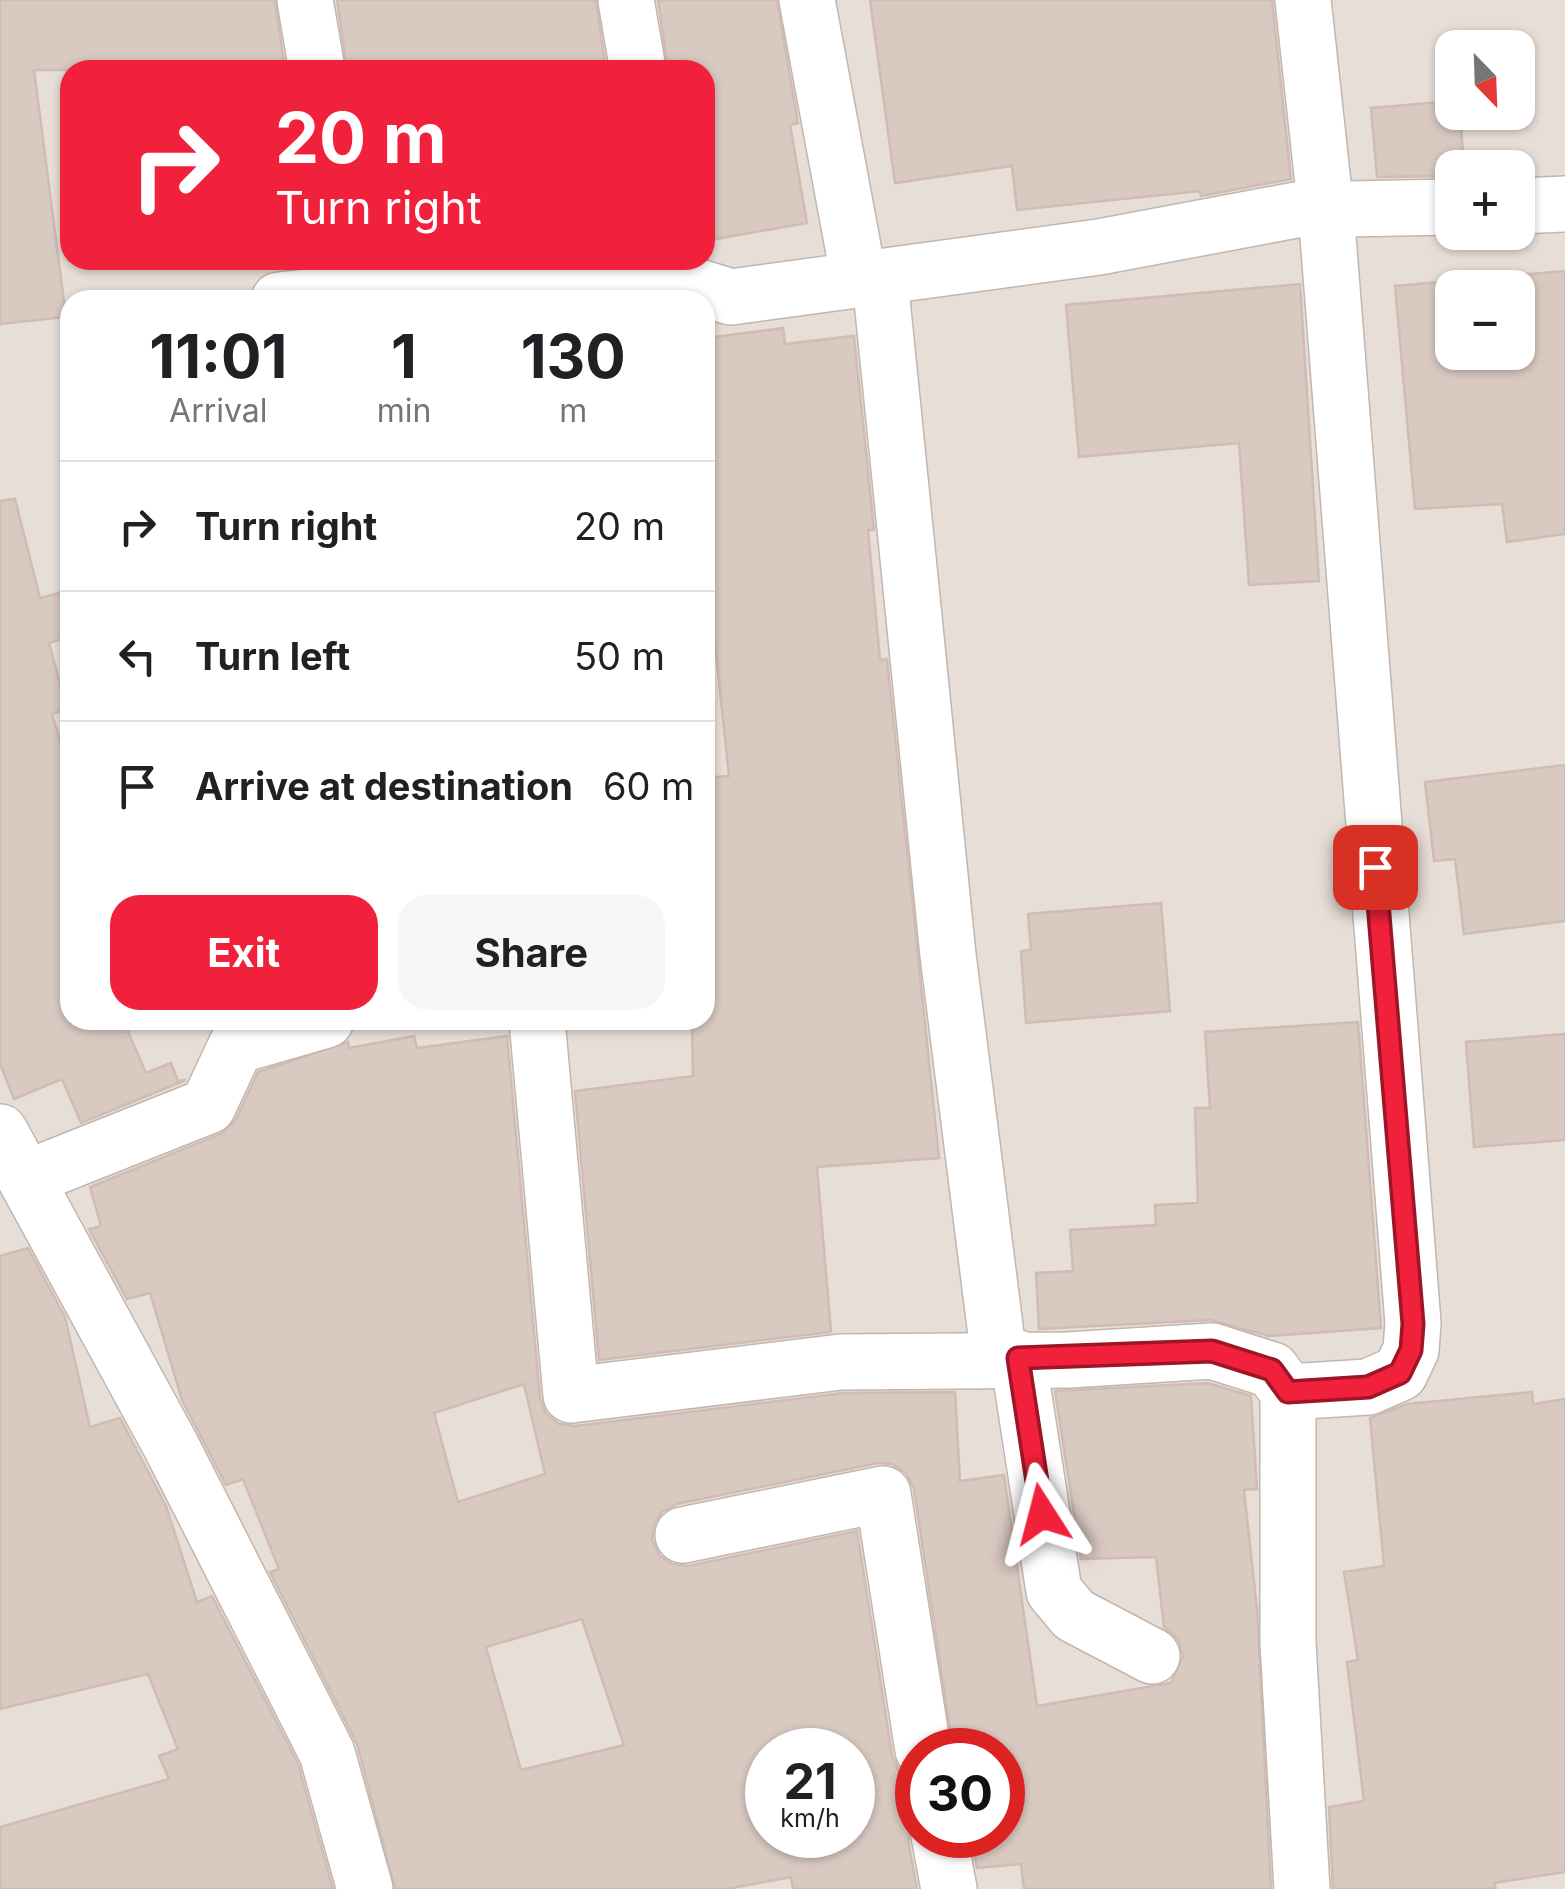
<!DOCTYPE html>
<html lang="en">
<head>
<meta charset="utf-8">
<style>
	:root { --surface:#fff; --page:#f6f6f6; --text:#202124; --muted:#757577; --line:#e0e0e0; --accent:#f2213b }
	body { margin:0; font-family:Inter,sans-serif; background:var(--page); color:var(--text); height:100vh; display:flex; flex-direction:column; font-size:38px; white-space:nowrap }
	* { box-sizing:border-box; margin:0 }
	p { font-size:32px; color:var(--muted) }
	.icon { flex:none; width:55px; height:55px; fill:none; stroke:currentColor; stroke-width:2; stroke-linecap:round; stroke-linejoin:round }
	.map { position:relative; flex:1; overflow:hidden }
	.drawer { position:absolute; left:60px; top:290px; width:655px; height:740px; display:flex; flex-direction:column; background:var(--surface); border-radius:30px; box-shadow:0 2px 8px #0004 }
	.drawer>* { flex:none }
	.hud { position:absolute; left:60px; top:60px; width:655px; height:210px; border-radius:30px; box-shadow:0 2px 8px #0004; background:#f2213b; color:#fff; overflow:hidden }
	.needle { width:65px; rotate:157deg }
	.controls { position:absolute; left:1435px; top:30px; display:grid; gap:20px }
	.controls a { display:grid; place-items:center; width:100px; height:100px; border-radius:20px; background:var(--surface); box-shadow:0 2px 8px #0004; font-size:50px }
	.speed { position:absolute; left:745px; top:1728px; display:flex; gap:20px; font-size:50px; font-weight:700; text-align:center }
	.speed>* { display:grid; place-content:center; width:130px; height:130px; border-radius:50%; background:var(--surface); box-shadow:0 2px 8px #0004; line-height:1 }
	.speed small { font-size:25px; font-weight:400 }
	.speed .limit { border:15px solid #d22; background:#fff; color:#111 }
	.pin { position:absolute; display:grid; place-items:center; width:85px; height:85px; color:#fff; margin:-42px; border-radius:20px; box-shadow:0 5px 15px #0006 }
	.me { position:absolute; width:110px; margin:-55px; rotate:351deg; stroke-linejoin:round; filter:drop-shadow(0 0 8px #0008) }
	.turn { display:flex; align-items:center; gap:35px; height:210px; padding:0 50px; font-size:45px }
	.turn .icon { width:130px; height:130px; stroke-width:2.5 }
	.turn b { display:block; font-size:70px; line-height:85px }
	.eta { display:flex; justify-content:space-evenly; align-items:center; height:170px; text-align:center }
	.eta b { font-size:60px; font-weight:700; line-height:70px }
	.button { display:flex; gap:20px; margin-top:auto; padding:20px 50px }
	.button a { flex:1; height:115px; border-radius:30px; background:var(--accent); color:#fff; font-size:40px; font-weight:700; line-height:115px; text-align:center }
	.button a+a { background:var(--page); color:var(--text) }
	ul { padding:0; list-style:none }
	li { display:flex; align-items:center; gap:30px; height:130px; padding:0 50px; border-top:2px solid var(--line) }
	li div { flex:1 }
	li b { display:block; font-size:38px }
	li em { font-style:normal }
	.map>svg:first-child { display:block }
	.residential { fill:#e7ded7; fill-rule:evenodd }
	.building { fill:#d8c9c1; stroke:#d0bcb2; stroke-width:2.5; fill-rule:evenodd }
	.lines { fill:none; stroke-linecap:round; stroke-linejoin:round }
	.minor-casing { stroke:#c2b6ae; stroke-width:58 }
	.minor { stroke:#fff; stroke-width:55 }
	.route-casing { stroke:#9d1526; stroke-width:25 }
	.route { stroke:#f2213b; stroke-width:18 }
</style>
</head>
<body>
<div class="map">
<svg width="1565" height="1889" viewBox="0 0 1565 1889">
	<rect width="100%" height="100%" fill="#f4ede9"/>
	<path class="residential" d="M 0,0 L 1565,0 L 1565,1889 L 0,1889 ZM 1452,48 L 1518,48 L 1518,112 L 1452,112 ZM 70,70 L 705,70 L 705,260 L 70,260 ZM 1452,168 L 1518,168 L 1518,232 L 1452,232 ZM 1452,288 L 1518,288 L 1518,352 L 1452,352 ZM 70,300 L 705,300 L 705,1020 L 70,1020 ZM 768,1750 L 852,1750 L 852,1835 L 768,1835 ZM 918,1750 L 1002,1750 L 1002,1835 L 918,1835 Z"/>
	<g class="building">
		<polygon points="0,0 275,0 285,70 34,70 66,317 0,324"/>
		<polygon points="337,0 596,0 606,70 347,70"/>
		<polygon points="658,0 777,0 798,123 790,125 807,223 705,241 705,70 668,70"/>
		<polygon points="870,0 1272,0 1291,179 1201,196 1200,191 1017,210 1012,166 895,183"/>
		<polygon points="1452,101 1452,112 1460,112 1464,168 1452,168 1452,176 1377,177 1371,108"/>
		<path d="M 1565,271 L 1565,534 L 1507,542 L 1502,504 L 1415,509 L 1395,286 ZM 1452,288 L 1518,288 L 1518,352 L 1452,352 Z"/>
		<polygon points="1300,284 1319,581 1249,585 1239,443 1079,457 1066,305"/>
		<polygon points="783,328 785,344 854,336 874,530 868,530 880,660 887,659 939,1158 817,1167 831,1332 599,1360 575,1091 693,1076 692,1020 705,1020 705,778 729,776 711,605 705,606 705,338"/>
		<polygon points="15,499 40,598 70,590 70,637 49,643 67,709 52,714 70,773 70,1020 123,1020 146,1073 171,1063 178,1081 186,1080 81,1123 62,1079 14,1099 0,1064 0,501"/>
		<polygon points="1565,765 1565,921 1464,934 1455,859 1434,861 1425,782"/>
		<polygon points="1161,903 1170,1011 1026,1023 1021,951 1031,950 1028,914"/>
		<polygon points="1358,1022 1381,1328 1269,1336 1210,1320 1039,1329 1036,1273 1073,1271 1070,1230 1156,1225 1155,1205 1198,1203 1195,1108 1210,1108 1205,1032"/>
		<polygon points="1565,1034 1565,1140 1474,1147 1466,1042"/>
		<path d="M 414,1036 L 417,1048 L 507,1036 L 540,1398 L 546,1414 L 559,1424 L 575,1426 L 843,1393 L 955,1392 L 960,1481 L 1004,1475 L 1037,1706 L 1171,1683 L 1183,1656 L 1178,1639 L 1164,1627 L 1156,1557 L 1081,1559 L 1055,1391 L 1208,1383 L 1251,1396 L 1257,1489 L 1244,1490 L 1257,1609 L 1271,1889 L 1024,1889 L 1021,1864 L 977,1868 L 971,1835 L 1002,1835 L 1002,1750 L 953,1750 L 914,1489 L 906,1473 L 892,1464 L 878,1463 L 677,1504 L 662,1512 L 654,1524 L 652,1540 L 660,1556 L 672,1564 L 688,1566 L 857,1531 L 892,1755 L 898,1769 L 909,1777 L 913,1819 L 908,1841 L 917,1889 L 793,1889 L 791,1877 L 727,1889 L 395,1889 L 357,1744 L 270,1572 L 279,1569 L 243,1479 L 226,1485 L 182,1400 L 150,1293 L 127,1299 L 89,1229 L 101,1226 L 90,1187 L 221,1134 L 236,1119 L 258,1072 L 348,1042 L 349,1048 ZM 524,1384 L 545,1474 L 458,1502 L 434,1413 ZM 582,1619 L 624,1745 L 521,1770 L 486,1647 ZM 768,1750 L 852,1750 L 852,1835 L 768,1835 Z"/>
		<polygon points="28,1248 65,1317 90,1427 120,1418 166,1506 197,1602 212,1596 298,1764 333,1889 0,1889 0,1827 169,1779 159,1756 178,1749 148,1674 0,1709 0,1256"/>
		<polygon points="1532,1392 1533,1404 1565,1399 1565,1872 1494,1883 1496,1889 1333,1889 1329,1807 1364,1801 1347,1662 1358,1660 1344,1572 1384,1566 1370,1418 1407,1404"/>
	</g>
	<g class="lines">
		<g class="minor-casing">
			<g id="minor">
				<polyline points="305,0 317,70"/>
				<polyline points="626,0 638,70"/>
				<polyline points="807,0 859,279"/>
				<polyline points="1518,206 1565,204"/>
				<polyline points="880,280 948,955 999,1358"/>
				<polyline points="279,300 364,291 410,294 670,278 731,297 1099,247 1296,210 1452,207"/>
				<polyline points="537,1020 571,1395 841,1362 1068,1360 1212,1351 1272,1370 1288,1392 1368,1387 1400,1373 1411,1350 1413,1323 1326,211 1303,0"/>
				<polyline points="0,1132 171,1446 327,1753 365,1889"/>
				<polyline points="27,1178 208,1106 236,1046 326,1020"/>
				<polyline points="1018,1358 1054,1591 1074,1615 1152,1656"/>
				<polyline points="1288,1392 1288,1643 1302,1889"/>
				<polyline points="683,1535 883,1494 923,1750"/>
				<polyline points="939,1835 949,1889"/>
			</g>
		</g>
		<use href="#minor" class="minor"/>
	</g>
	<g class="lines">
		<g class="route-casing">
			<polyline id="route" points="1042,1514 1018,1358 1212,1351 1272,1370 1288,1392 1368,1387 1400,1373 1411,1350 1413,1324 1375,867"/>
		</g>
		<use href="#route" class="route"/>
	</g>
</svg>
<div class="controls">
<a><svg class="needle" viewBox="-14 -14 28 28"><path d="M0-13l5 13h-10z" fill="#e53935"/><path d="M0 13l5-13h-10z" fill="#757577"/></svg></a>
<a>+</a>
<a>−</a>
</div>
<div class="speed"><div>21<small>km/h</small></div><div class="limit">30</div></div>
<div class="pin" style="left:1375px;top:867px;background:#d93025"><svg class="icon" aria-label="arrive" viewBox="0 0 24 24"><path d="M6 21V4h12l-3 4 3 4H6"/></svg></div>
<svg class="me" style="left:1042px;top:1514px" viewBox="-20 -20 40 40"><path d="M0-17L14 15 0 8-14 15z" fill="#f2213b" stroke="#fff" stroke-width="4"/></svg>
<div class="hud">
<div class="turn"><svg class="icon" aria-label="right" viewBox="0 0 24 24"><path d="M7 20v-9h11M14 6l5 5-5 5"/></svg><div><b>20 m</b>Turn right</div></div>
</div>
<section class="drawer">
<div class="eta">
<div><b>11:01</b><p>Arrival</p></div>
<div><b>1</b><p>min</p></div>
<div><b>130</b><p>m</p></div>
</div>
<ul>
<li><svg class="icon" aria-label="right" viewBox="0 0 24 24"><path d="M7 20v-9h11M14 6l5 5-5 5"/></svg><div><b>Turn right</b></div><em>20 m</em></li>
<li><svg class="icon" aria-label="left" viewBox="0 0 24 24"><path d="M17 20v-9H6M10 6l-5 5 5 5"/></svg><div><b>Turn left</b></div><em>50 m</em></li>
<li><svg class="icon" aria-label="arrive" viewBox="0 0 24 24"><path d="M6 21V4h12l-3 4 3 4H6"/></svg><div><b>Arrive at destination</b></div><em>60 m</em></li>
</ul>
<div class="button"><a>Exit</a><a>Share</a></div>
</section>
</div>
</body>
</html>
